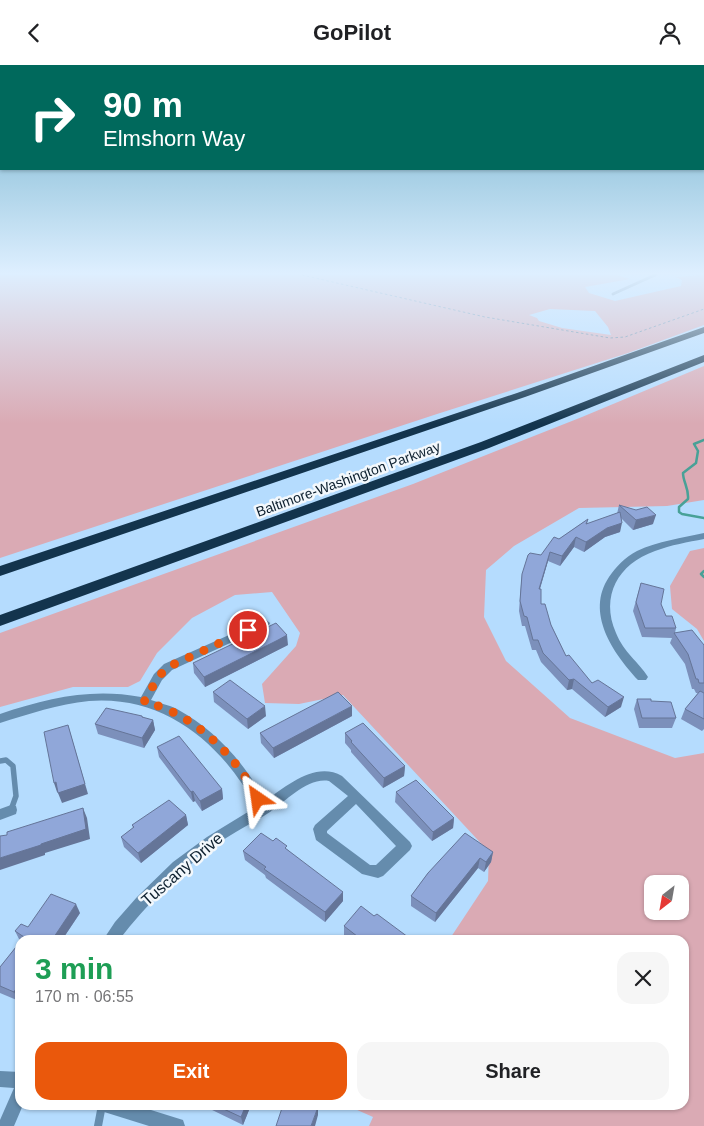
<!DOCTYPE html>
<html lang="en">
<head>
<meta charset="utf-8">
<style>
	:root { --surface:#fff; --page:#f6f6f6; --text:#202124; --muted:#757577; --accent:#ea580c }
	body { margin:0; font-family:Arial,sans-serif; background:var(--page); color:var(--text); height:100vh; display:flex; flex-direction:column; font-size:19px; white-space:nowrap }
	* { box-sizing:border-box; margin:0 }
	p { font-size:16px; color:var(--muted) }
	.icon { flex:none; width:28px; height:28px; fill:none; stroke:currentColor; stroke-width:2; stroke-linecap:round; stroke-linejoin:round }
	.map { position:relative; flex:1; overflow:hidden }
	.panel { position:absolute; left:15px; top:870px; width:674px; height:175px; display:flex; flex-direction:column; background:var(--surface); border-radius:15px; box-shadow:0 1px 4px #0004 }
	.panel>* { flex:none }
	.banner { position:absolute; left:0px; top:0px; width:705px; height:105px; box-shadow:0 1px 4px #0004; background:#00695c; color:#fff; overflow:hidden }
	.needle { width:32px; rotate:211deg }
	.fabs { position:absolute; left:644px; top:810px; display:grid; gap:10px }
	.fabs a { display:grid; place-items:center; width:45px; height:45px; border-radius:10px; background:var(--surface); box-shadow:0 1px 4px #0004; font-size:25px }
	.pin { position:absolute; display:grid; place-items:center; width:42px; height:42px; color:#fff; margin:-21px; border:2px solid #fff; border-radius:50%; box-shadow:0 1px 5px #0007 }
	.me { position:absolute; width:55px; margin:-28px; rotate:328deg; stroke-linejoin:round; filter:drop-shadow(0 0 4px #0008) }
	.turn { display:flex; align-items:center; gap:18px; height:105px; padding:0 20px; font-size:22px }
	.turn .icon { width:65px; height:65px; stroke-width:2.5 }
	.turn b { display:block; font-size:35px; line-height:42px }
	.round { display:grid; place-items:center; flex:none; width:52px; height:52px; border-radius:15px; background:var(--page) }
	.summary { display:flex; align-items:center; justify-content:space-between; height:85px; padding:0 20px }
	h1 { font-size:30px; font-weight:800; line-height:38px; color:#1e9e55 }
	.action { display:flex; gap:10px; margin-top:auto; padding:10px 20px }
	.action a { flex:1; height:58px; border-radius:15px; background:var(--accent); color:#fff; font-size:20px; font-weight:800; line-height:58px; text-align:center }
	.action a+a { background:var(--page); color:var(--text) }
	header { display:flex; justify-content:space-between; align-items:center; height:65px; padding:0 20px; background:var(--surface); font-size:22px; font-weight:800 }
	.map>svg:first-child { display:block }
	.green { fill:#daaab4; fill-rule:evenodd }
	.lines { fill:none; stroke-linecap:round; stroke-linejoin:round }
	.stream { stroke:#48a197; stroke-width:2.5 }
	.path { stroke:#65829b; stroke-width:1; stroke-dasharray:2.5 2.5; stroke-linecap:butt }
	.lane-far2 { stroke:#658cad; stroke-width:3 }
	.lane-far1 { stroke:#658cad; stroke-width:5.5 }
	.lane { stroke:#658cad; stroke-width:8 }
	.street { fill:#658cad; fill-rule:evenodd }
	.highway { fill:#13344d; fill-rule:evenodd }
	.wall { fill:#7c90bb }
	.shaded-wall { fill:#657598 }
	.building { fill:#90a7d9; stroke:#657598 }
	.route { stroke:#ea580c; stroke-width:9; stroke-dasharray:0 16.2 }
	.labels { text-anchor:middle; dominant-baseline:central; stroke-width:5; stroke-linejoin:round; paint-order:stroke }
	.street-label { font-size:14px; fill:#0c1f2e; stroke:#f3f8fc }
	.near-street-label { font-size:16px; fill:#0c1f2e; stroke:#f3f8fc }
</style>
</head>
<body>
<header><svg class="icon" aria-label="back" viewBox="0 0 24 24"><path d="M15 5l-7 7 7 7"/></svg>GoPilot<svg class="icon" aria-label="person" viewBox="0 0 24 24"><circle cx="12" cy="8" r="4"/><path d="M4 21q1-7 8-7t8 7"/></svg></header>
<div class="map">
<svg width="704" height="1061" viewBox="0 0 704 1061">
	<rect width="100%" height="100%" fill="#b5dcfe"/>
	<g class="green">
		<path d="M 0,210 L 617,210 L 630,214 L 585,222 L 589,228 L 615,236 L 681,221 L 682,215 L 676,212 L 704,210 L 704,260 L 628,288 L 437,349 L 0,493 ZM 550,244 L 595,246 L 608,262 L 611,270 L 562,263 L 539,256 L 537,253 L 529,250 Z"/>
		<path d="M 704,301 L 704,435 L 667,441 L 579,443 L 514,481 L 486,505 L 484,552 L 506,596 L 570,653 L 675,693 L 704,688 L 704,1061 L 369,1061 L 373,1052 L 346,1040 L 684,1040 L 684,875 L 449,875 L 488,816 L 489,787 L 343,630 L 299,639 L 265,638 L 262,619 L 296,581 L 300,568 L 272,527 L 235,530 L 192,553 L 157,588 L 140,616 L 128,622 L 73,622 L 0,642 L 0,568 L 413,419 L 582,352 ZM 652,819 L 680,819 L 680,846 L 652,846 Z"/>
		<polygon points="704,483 704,576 697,564 672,544 670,521 690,486"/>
	</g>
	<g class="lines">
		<g class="stream">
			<path d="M 704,375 L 694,379 L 698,386 L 696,398 L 683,408 C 683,417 689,423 688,434 L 679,442 L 679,447 L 682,449 L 704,453"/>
			<polyline points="704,506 701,509 704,512"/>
		</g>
		<polyline class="path" points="302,210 485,252 610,273 625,272 704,244"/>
		<polyline class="lane-far2" points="613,229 655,210"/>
		<polyline class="lane-far1" points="0,696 6,695 13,701 16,731 11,745"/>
		<polyline class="lane" points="98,1061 102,1040"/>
		<g class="street">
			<path d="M 704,468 L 704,474 C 688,477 671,480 655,486 C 618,499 600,531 616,568 C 624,588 638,596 648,612 L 646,615 L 638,615 C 613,588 585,548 609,512 C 616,502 625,492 637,486 C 658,476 682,473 704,468 Z"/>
			<path d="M 265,554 L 270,558 L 269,560 L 172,605 L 162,615 L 151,635 C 159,638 169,640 177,644 C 215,665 245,698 265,736 C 287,721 315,696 342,711 L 410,777 L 412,781 L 410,785 L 383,811 L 378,813 L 362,809 L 316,775 L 313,764 L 315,760 L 348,731 L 329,716 C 308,712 286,736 270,747 C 253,758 234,767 217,779 C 180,805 147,839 119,875 L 103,875 L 115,857 L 137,832 L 173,797 L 207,772 L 256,742 C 222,678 164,630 89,636 C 58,639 29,649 0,658 L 0,649 C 49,633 90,623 141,632 L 154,609 L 164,599 ZM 356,739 L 396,781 L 376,800 L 370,800 L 327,768 L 327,766 Z"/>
			<polygon points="11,740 16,741 17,745 16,749 0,755 0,744"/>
			<polygon points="0,1006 20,1007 20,1040 23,1040 14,1061 0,1061 0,1055 14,1023 0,1022"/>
			<polygon points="99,1040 135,1040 183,1055 185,1061 149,1061 101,1046"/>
		</g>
		<g class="highway">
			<polygon points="704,262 704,268 525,332 0,511 0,501 517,328"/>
			<polygon points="704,290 704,297 489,383 0,561 0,550 481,377"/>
		</g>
	</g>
	<g class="wall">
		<polygon points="619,440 653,459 633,465 621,453 620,467 605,472 584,487 574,482 560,501 548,496 540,524 541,539 566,591 592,618 621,642 605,652 572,624 567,625 541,597 536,585 532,585 525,561 522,561 519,546 521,519 522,509 541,490 559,474 588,454 587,459 617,449"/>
		<polygon points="641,518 661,539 666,551 676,563 675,568 704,580 704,664 702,666 681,654 685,644 698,628 696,628 694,624 692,624 685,599 670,578 672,573 642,572 633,546"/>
		<polygon points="288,580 278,585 205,622 194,608 193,598"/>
		<polygon points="213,627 266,651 248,664 214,637"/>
		<polygon points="637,634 651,636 676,653 672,663 639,663 634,644"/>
		<polygon points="142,651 143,653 153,655 155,665 144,683 98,669 95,659"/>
		<polygon points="352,651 274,693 261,678 260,668"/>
		<polygon points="345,668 405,701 404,711 383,723 351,687 351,685 345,678"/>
		<polygon points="157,682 222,724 223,734 202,746 195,736 193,737 159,692"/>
		<polygon points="396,727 454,753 453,763 432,776 395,737"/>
		<polygon points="186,750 188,760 141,798 124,782 121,772 133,763 132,760"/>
		<polygon points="273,776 288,785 343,836 325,857 266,813 265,810 245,795 243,786"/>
		<polygon points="493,787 491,797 484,807 478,803 435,857 411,841 411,831 428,808"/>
		<polygon points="80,848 62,875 20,875 20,876 15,866"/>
		<polygon points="374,851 412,875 350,875 344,871 344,861"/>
		<polygon points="20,877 20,934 19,936 0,928 0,902"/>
		<polygon points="195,1040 251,1040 243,1060 208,1043 207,1045"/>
	</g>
	<g class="shaded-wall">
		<polygon points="656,450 653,459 633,465 636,455"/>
		<polygon points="622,458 620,467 605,472 584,487 586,477 607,463"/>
		<polygon points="576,472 574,482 560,501 562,491"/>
		<polygon points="550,487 548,496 537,533 539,524"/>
		<polygon points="287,570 288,580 278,585 205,622 204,612"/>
		<polygon points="574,614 572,624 567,625 569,615"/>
		<polygon points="624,632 621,642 605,652 608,642"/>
		<polygon points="265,641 266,651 248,664 247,654"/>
		<polygon points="352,641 352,651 274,693 273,683"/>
		<polygon points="153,655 155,665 144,683 142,673"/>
		<polygon points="68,660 88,729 62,738 58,728"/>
		<polygon points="405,701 404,711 383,723 384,713"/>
		<polygon points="56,717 60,727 57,727 54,718"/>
		<polygon points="222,724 223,734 202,746 200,736"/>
		<polygon points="193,726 195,736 193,737 191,727"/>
		<polygon points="83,743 87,753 90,774 45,788 45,790 0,805 0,793 41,779"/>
		<polygon points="186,750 188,760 141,798 138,788"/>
		<polygon points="454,753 453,763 432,776 433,767"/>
		<polygon points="493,787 491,797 484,807 486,797"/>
		<polygon points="480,793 478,803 435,857 436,848"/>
		<polygon points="343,827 343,836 325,857 325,847"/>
		<polygon points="76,839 80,848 62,875 52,875"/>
		<polygon points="20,917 20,934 19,936 14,927"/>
		<polygon points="205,1040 207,1040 208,1043 207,1045"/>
		<polygon points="246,1040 251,1040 243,1060 241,1052"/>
		<polygon points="318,1042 318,1050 315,1061 311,1061"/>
	</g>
	<g class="building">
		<polygon points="619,440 636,445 647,442 656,450 636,455"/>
		<polygon points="620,447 622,458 607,463 586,477 576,472 562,491 550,487 539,524 541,524 541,539 545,539 551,560 566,591 569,590 592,618 598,615 624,632 608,642 574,614 569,615 543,588 538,575 533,575 527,552 524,551 520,536 522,509 528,490 530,488 541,490 554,472 559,474 588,454 586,459"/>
		<polygon points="641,518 664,524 661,539 666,551 672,551 676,563 645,563 636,537"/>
		<polygon points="276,558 287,570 278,575 204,612 193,598"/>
		<polygon points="692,565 704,580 704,618 699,618 698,614 696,614 688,589 674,568"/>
		<polygon points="230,615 265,641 247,654 213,627"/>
		<polygon points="700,626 704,628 704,654 685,644"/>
		<polygon points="338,627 352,641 273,683 260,668"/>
		<polygon points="637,634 651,634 651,636 671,637 676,653 642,653"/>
		<polygon points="106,643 142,651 142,652 153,655 142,673 95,659"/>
		<polygon points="363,658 405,701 384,713 351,677 352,676 345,668"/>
		<polygon points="68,660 85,719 58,728 56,717 54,718 44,667"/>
		<polygon points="179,671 222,724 200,736 193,726 191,727 157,682"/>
		<polygon points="416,715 454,753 433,767 396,727"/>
		<polygon points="169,735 186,750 138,788 121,772 134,762 132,760"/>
		<polygon points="83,743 86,764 41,779 41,780 0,793 0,771 7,770 7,767"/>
		<polygon points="261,768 273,776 276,773 287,781 285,783 343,827 325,847 264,804 266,802 243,786"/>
		<polygon points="465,768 493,787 486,797 480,793 436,848 411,831 428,808"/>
		<polygon points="51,829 76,839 52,875 22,875 24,872 15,866 21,859 28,862"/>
		<polygon points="361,841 374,851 377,849 412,875 362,875 344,861"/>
		<polygon points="20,877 20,917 14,927 0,921 0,902"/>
		<polygon points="215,1040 246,1040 241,1052"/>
		<polygon points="283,1040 311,1040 318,1042 311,1061 276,1061"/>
	</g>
	<linearGradient id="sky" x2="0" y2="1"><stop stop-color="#68acc8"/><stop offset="0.58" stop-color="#deefff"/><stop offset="1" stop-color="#deefff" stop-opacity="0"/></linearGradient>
	<rect width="704" height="359" fill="url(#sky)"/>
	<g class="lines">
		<path class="route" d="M 248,565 L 168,602 L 158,612 L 144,637 C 192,647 237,691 258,734"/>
	</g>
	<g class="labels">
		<g class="street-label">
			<text transform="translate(348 414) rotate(-20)">Baltimore-Washington Parkway</text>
		</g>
		<g class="near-street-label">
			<text transform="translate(182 804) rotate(-41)">Tuscany Drive</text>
		</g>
	</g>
</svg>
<div class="fabs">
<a><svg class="needle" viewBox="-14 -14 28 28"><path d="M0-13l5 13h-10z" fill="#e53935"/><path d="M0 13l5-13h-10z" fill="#757577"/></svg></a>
</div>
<div class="pin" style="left:248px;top:565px;background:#d93025"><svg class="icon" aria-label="arrive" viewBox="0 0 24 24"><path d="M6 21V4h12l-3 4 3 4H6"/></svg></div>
<svg class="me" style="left:258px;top:734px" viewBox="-20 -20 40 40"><path d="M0-17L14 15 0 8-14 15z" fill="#ea580c" stroke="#fff" stroke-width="4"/></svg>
<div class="banner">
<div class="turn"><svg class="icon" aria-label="right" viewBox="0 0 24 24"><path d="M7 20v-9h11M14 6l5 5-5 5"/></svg><div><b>90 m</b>Elmshorn Way</div></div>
</div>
<section class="panel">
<div class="summary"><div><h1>3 min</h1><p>170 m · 06:55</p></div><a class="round"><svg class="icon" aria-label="close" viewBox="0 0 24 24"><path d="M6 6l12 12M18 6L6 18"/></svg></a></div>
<div class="action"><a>Exit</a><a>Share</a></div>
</section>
</div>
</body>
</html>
